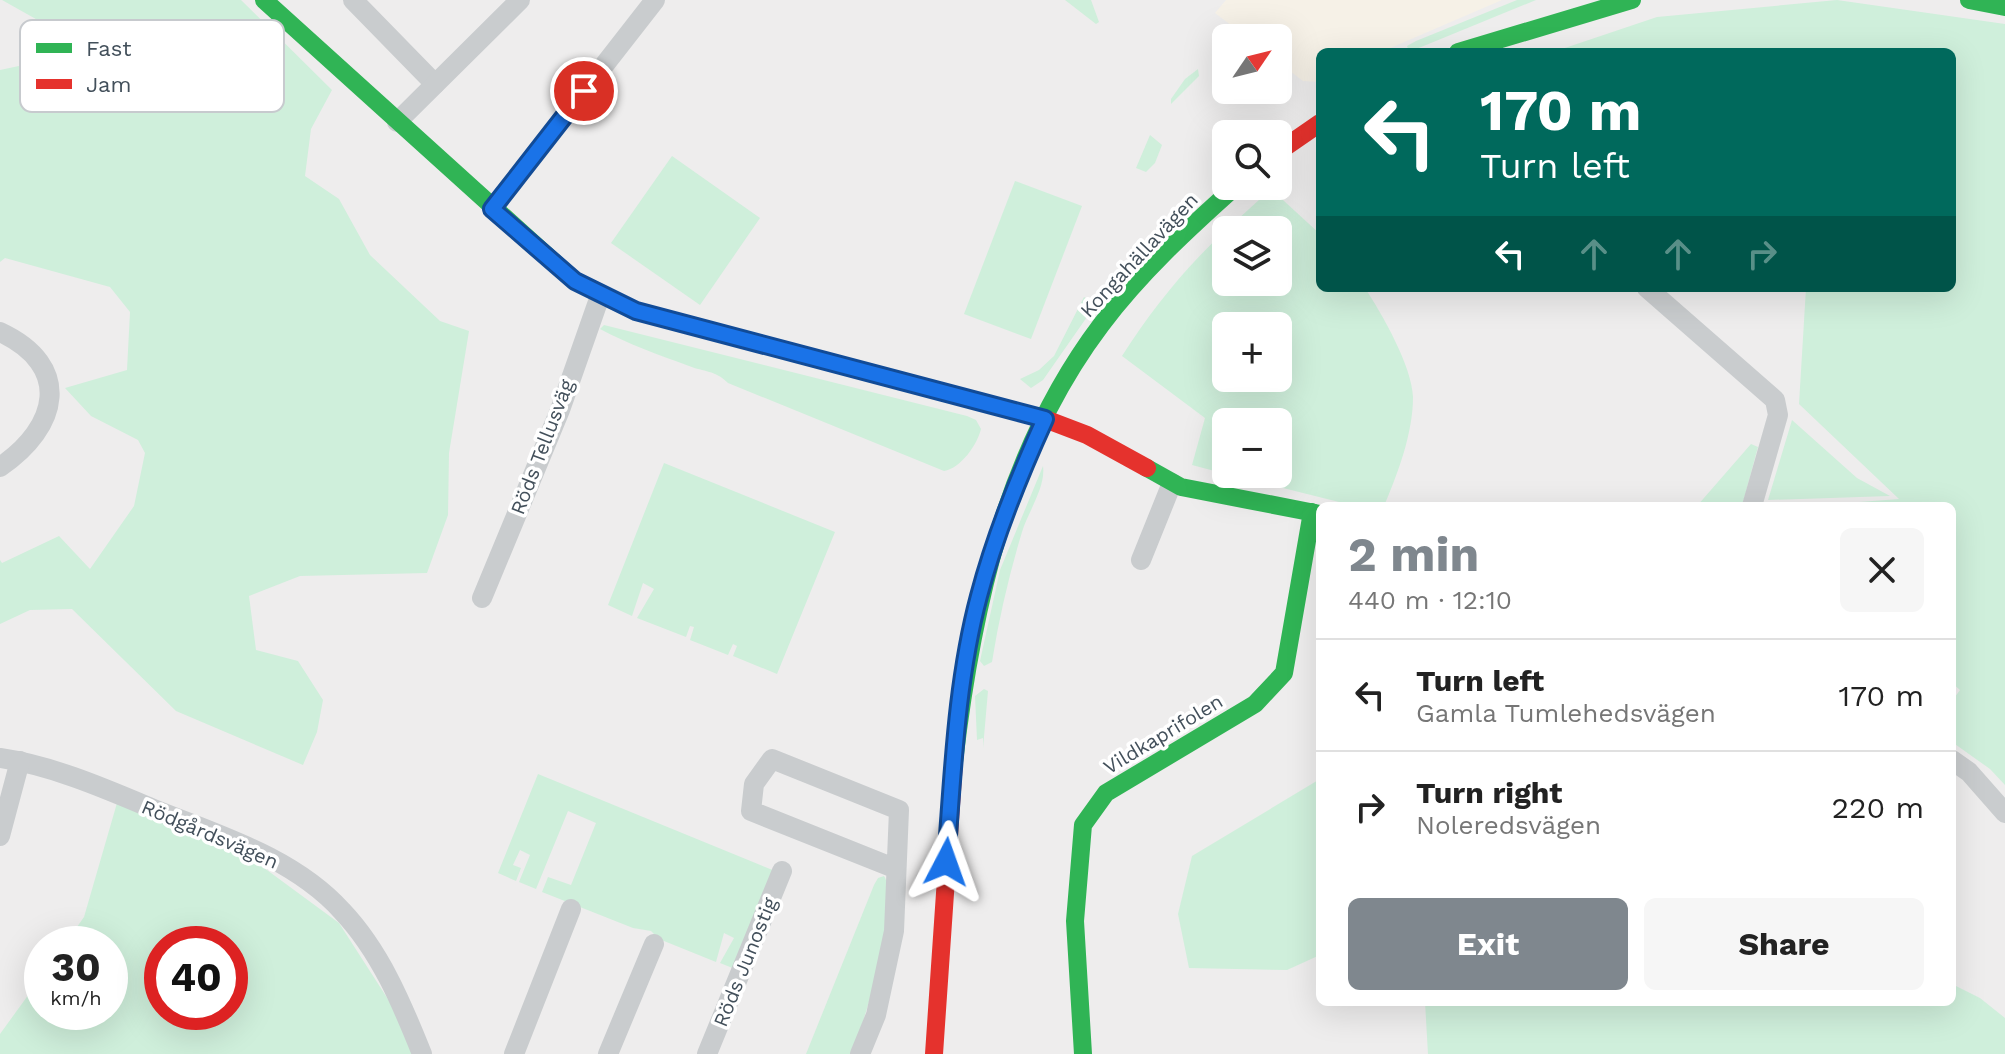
<!DOCTYPE html>
<html lang="en">
<head>
<meta charset="utf-8">
<style>
	:root { --surface:#fff; --page:#f6f6f6; --text:#222; --muted:#767676; --line:#e0e0e0; --accent:#7f878e }
	body { margin:0; font-family:"Work Sans",sans-serif; background:var(--page); color:var(--text); height:100vh; display:flex; flex-direction:column; font-size:30px; white-space:nowrap }
	* { box-sizing:border-box; margin:0 }
	p { font-size:26px; color:var(--muted) }
	.icon { flex:none; width:44px; height:44px; fill:none; stroke:currentColor; stroke-width:2; stroke-linecap:round; stroke-linejoin:round }
	.map { position:relative; flex:1; overflow:hidden }
	.drawer { position:absolute; left:1316px; top:502px; width:640px; height:504px; display:flex; flex-direction:column; background:var(--surface); border-radius:12px; box-shadow:0 8px 32px #0002 }
	.drawer>* { flex:none }
	.banner { position:absolute; left:1316px; top:48px; width:640px; height:244px; border-radius:12px; box-shadow:0 8px 32px #0002; background:#00695c; color:#fff; overflow:hidden }
	.needle { width:52px; rotate:55deg }
	.buttons { position:absolute; left:1212px; top:24px; display:grid; gap:16px }
	.buttons a { display:grid; place-items:center; width:80px; height:80px; border-radius:12px; background:var(--surface); box-shadow:0 8px 32px #0002; font-size:40px }
	.speed { position:absolute; left:24px; top:926px; display:flex; gap:16px; font-size:40px; font-weight:700; text-align:center }
	.speed>* { display:grid; place-content:center; width:104px; height:104px; border-radius:50%; background:var(--surface); box-shadow:0 8px 32px #0002; line-height:1 }
	.speed small { font-size:20px; font-weight:400 }
	.speed .limit { border:12px solid #d22; background:#fff; color:#111 }
	.pin { position:absolute; display:grid; place-items:center; width:68px; height:68px; color:#fff; margin:-34px; border:4px solid #fff; border-radius:50%; box-shadow:0 2px 8px #0007 }
	.me { position:absolute; width:88px; margin:-44px; rotate:4deg; stroke-linejoin:round; filter:drop-shadow(0 0 6px #0008) }
	.turn { display:flex; align-items:center; gap:28px; height:168px; padding:0 32px; font-size:36px }
	.turn .icon { width:104px; height:104px; stroke-width:2.5 }
	.turn b { display:block; font-size:56px; line-height:68px }
	.lanes { display:flex; align-items:center; height:76px; padding:0 32px; background:#0003; justify-content:center; gap:40px; direction:ltr }
	.lanes .off { opacity:.35 }
	.round { display:grid; place-items:center; flex:none; width:84px; height:84px; border-radius:12px; background:var(--page) }
	.headline { display:flex; align-items:center; justify-content:space-between; height:136px; padding:0 32px }
	h1 { font-size:48px; font-weight:700; line-height:60px; color:var(--accent) }
	.button { display:flex; gap:16px; margin-top:auto; padding:16px 32px }
	.button a { flex:1; height:92px; border-radius:12px; background:var(--accent); color:#fff; font-size:32px; font-weight:700; line-height:92px; text-align:center }
	.button a+a { background:var(--page); color:var(--text) }
	ul { padding:0; list-style:none }
	li { display:flex; align-items:center; gap:24px; height:112px; padding:0 32px; border-top:2px solid var(--line) }
	li div { flex:1 }
	li b { display:block; font-size:30px }
	li em { font-style:normal }
	.map>svg:first-child { display:block }
	.commercial { fill:#f6f1e7 }
	.green { fill:#cfefdb; fill-rule:evenodd }
	.lines { fill:none; stroke-linecap:round; stroke-linejoin:round }
	.street { stroke:#c9ccce; stroke-width:20 }
	.fast { stroke:#30b455; stroke-width:18 }
	.jam { stroke:#e5322d; stroke-width:18 }
	.route-casing { stroke:#114b97; stroke-width:20 }
	.route { stroke:#1a73e8; stroke-width:14 }
	.labels { text-anchor:middle; dominant-baseline:central; stroke-width:7; stroke-linejoin:round; paint-order:stroke }
	.street-label { font-size:20px; fill:#43505b; stroke:#fff }
	.key { fill:#fff; stroke:#c7cace; stroke-width:2 }
	.key-label { font-size:22px; fill:#43505b }
</style>
</head>
<body>
<div class="map">
<svg width="2005" height="1054" viewBox="0 0 2005 1054">
	<rect width="100%" height="100%" fill="#eeeded"/>
	<polygon class="commercial" points="1226,0 1502,0 1381,52 1320,52 1320,82 1303,81 1278,62 1278,38 1248,38 1215,13"/>
	<g class="green">
		<polygon points="2,0 241,0 332,90 311,129 305,176 339,199 370,255 440,321 469,331 449,453 448,515 427,573 300,576 249,596 256,650 298,661 323,700 317,732 303,765 176,711 72,609 30,610 0,624 0,560 2,563 59,536 90,569 134,506 145,453 138,440 91,416 65,388 127,370 130,312 110,287 5,258 0,262 0,70 80,53 75,41"/>
		<polygon points="1065,0 1091,0 1099,22 1096,24"/>
		<polygon points="1517,0 1536,0 1409,52 1407,46 1416,41"/>
		<polygon points="1837,0 2005,24 2005,785 1990,769 1952,742 1952,701 1960,690 1952,683 1952,506 1806,506 1899,499 1799,404 1806,288 1952,288 1952,52 1553,52 1657,17"/>
		<polygon points="1198,69 1199,76 1171,104 1171,99 1185,79"/>
		<polygon points="1150,135 1162,145 1155,163 1146,172 1136,168"/>
		<polygon points="672,156 760,218 700,305 611,243"/>
		<polygon points="1015,181 1082,206 1031,339 964,314"/>
		<path d="M 1271,189 L 1320,234 L 1320,288 L 1365,288 C 1382,314 1412,366 1413,397 C 1413,433 1398,473 1384,506 L 1355,506 L 1227,474 L 1278,474 L 1278,422 L 1226,422 L 1226,474 L 1192,465 L 1205,418 L 1122,356 C 1152,309 1185,268 1226,230 L 1226,282 L 1278,282 L 1278,230 L 1226,230 ZM 1226,326 L 1278,326 L 1278,378 L 1226,378 Z"/>
		<polygon points="1084,297 1096,304 1043,380 1031,388 1020,379 1039,370 1054,356"/>
		<path d="M 604,325 L 967,416 L 976,420 L 981,429 C 977,445 961,468 944,471 L 728,383 C 715,370 704,372 689,366 C 659,355 628,344 600,329 Z"/>
		<polygon points="1792,420 1857,478 1890,496 1768,500"/>
		<polygon points="1751,444 1758,447 1742,506 1697,506"/>
		<polygon points="664,463 835,532 777,674 733,656 737,646 733,644 728,655 690,640 694,627 690,626 686,637 637,618 654,589 643,583 632,616 608,605"/>
		<path d="M 1043,466 C 1046,487 1028,512 1022,532 C 1009,575 999,618 992,662 L 984,666 L 980,661 L 1000,570 Z"/>
		<polygon points="984,689 988,691 983,748 983,738 977,740 975,696"/>
		<polygon points="538,774 775,871 735,969 720,963 734,938 724,933 716,962 659,939 651,931 633,928 542,892 548,877 571,885 596,823 568,811 536,889 519,882 530,855 520,850 513,865 521,868 516,881 498,873"/>
		<polygon points="1320,779 1320,955 1287,970 1189,968 1178,914 1192,856"/>
		<path d="M 117,803 L 252,859 L 339,923 L 393,1007 L 412,1054 L 0,1054 L 0,1034 L 42,976 L 42,1012 L 110,1012 L 110,944 L 65,944 L 84,917 ZM 162,944 L 230,944 L 230,1012 L 162,1012 Z"/>
		<path d="M 884,876 C 902,904 864,1021 852,1054 L 806,1054 L 874,885 L 878,878 Z"/>
		<polygon points="1952,984 1980,998 2005,1018 2005,1054 1428,1054 1425,1002 1952,1002"/>
	</g>
	<g class="lines">
		<g class="street">
			<polyline points="353,0 435,84"/>
			<polyline points="397,122 520,0"/>
			<polyline points="492,209 655,0"/>
			<polyline points="1647,288 1775,400 1778,415 1752,506"/>
			<path d="M 0,332 C 73,366 59,427 0,467"/>
			<polyline points="1141,560 1172,483"/>
			<polyline points="482,598 560,410 600,296"/>
			<path d="M 0,758 C 54,766 106,789 156,810 C 221,836 294,858 342,911 C 380,951 402,1004 422,1054"/>
			<polyline points="1952,760 1969,772 2005,813"/>
			<polyline points="0,836 20,761"/>
			<polyline points="514,1054 571,909"/>
			<polyline points="608,1054 654,944"/>
			<polyline points="707,1054 782,871"/>
			<polyline points="860,1054 876,1015 894,931 899,810 772,759 754,784 751,811 894,868"/>
		</g>
		<g class="fast">
			<polyline points="264,0 575,281 636,311 810,357"/>
			<polyline points="1969,0 2005,7"/>
			<polyline points="1458,52 1632,0"/>
			<polyline points="1147,468 1181,487 1320,514"/>
			<path d="M 954,762 C 972,608 1006,451 1101,325 C 1140,273 1188,229 1236,186"/>
			<polyline points="1083,1054 1075,921 1083,825 1106,793 1255,704 1284,673 1312,512"/>
		</g>
		<g class="jam">
			<polyline points="1278,152 1320,123"/>
			<polyline points="810,357 1045,419 1087,435 1147,468"/>
			<polyline points="934,1054 954,762"/>
		</g>
	</g>
	<g class="lines">
		<g class="route-casing">
			<path id="route" d="M 584,91 L 492,209 L 575,281 L 636,311 L 1045,419 C 1019,476 995,535 979,596 C 956,682 953,774 946,862"/>
		</g>
		<use href="#route" class="route"/>
	</g>
	<g class="labels">
		<g class="street-label">
			<text transform="translate(1139 255) rotate(-47)">Kongahällavägen</text>
			<text transform="translate(542 447) rotate(-69)">Röds Tellusväg</text>
			<text transform="translate(1163 734) rotate(-31)">Vildkaprifolen</text>
			<text transform="translate(210 834) rotate(23)">Rödgårdsvägen</text>
			<text transform="translate(745 962) rotate(-68)">Röds Junostig</text>
		</g>
	</g>
	<rect x="20" y="20" width="264" height="92" rx="12" class="key"/>
	<rect x="36" y="43" width="36" height="10" fill="#30b455"/>
	<rect x="36" y="79" width="36" height="10" fill="#e5322d"/>
	<g class="key-label">
		<text x="86" y="56">Fast</text>
		<text x="86" y="92">Jam</text>
	</g>
</svg>
<div class="buttons">
<a><svg class="needle" viewBox="-14 -14 28 28"><path d="M0-13l5 13h-10z" fill="#e53935"/><path d="M0 13l5-13h-10z" fill="#767676"/></svg></a>
<a><svg class="icon" aria-label="search" viewBox="0 0 24 24"><circle cx="10" cy="10" r="6"/><path d="M15 15l6 6"/></svg></a>
<a><svg class="icon" aria-label="layers" viewBox="0 0 24 24"><path d="M12 4l9 5-9 5-9-5zM3 14l9 5 9-5"/></svg></a>
<a>+</a>
<a>−</a>
</div>
<div class="speed"><div>30<small>km/h</small></div><div class="limit">40</div></div>
<div class="pin" style="left:584px;top:91px;background:#d93025"><svg class="icon" aria-label="arrive" viewBox="0 0 24 24"><path d="M6 21V4h12l-3 4 3 4H6"/></svg></div>
<svg class="me" style="left:946px;top:862px" viewBox="-20 -20 40 40"><path d="M0-17L14 15 0 8-14 15z" fill="#1a73e8" stroke="#fff" stroke-width="4"/></svg>
<div class="banner">
<div class="turn"><svg class="icon" aria-label="left" viewBox="0 0 24 24"><path d="M17 20v-9H6M10 6l-5 5 5 5"/></svg><div><b>170 m</b>Turn left</div></div>
<div class="lanes"><svg class="icon" aria-label="left" viewBox="0 0 24 24"><path d="M17 20v-9H6M10 6l-5 5 5 5"/></svg><svg class="icon off" aria-label="ahead" viewBox="0 0 24 24"><path d="M12 20V5M6 11l6-6 6 6"/></svg><svg class="icon off" aria-label="ahead" viewBox="0 0 24 24"><path d="M12 20V5M6 11l6-6 6 6"/></svg><svg class="icon off" aria-label="right" viewBox="0 0 24 24"><path d="M7 20v-9h11M14 6l5 5-5 5"/></svg></div>
</div>
<section class="drawer">
<div class="headline"><div><h1>2 min</h1><p>440 m · 12:10</p></div><a class="round"><svg class="icon" aria-label="close" viewBox="0 0 24 24"><path d="M6 6l12 12M18 6L6 18"/></svg></a></div>
<ul>
<li><svg class="icon" aria-label="left" viewBox="0 0 24 24"><path d="M17 20v-9H6M10 6l-5 5 5 5"/></svg><div><b>Turn left</b><p>Gamla Tumlehedsvägen</p></div><em>170 m</em></li>
<li><svg class="icon" aria-label="right" viewBox="0 0 24 24"><path d="M7 20v-9h11M14 6l5 5-5 5"/></svg><div><b>Turn right</b><p>Noleredsvägen</p></div><em>220 m</em></li>
</ul>
<div class="button"><a>Exit</a><a>Share</a></div>
</section>
</div>
</body>
</html>
